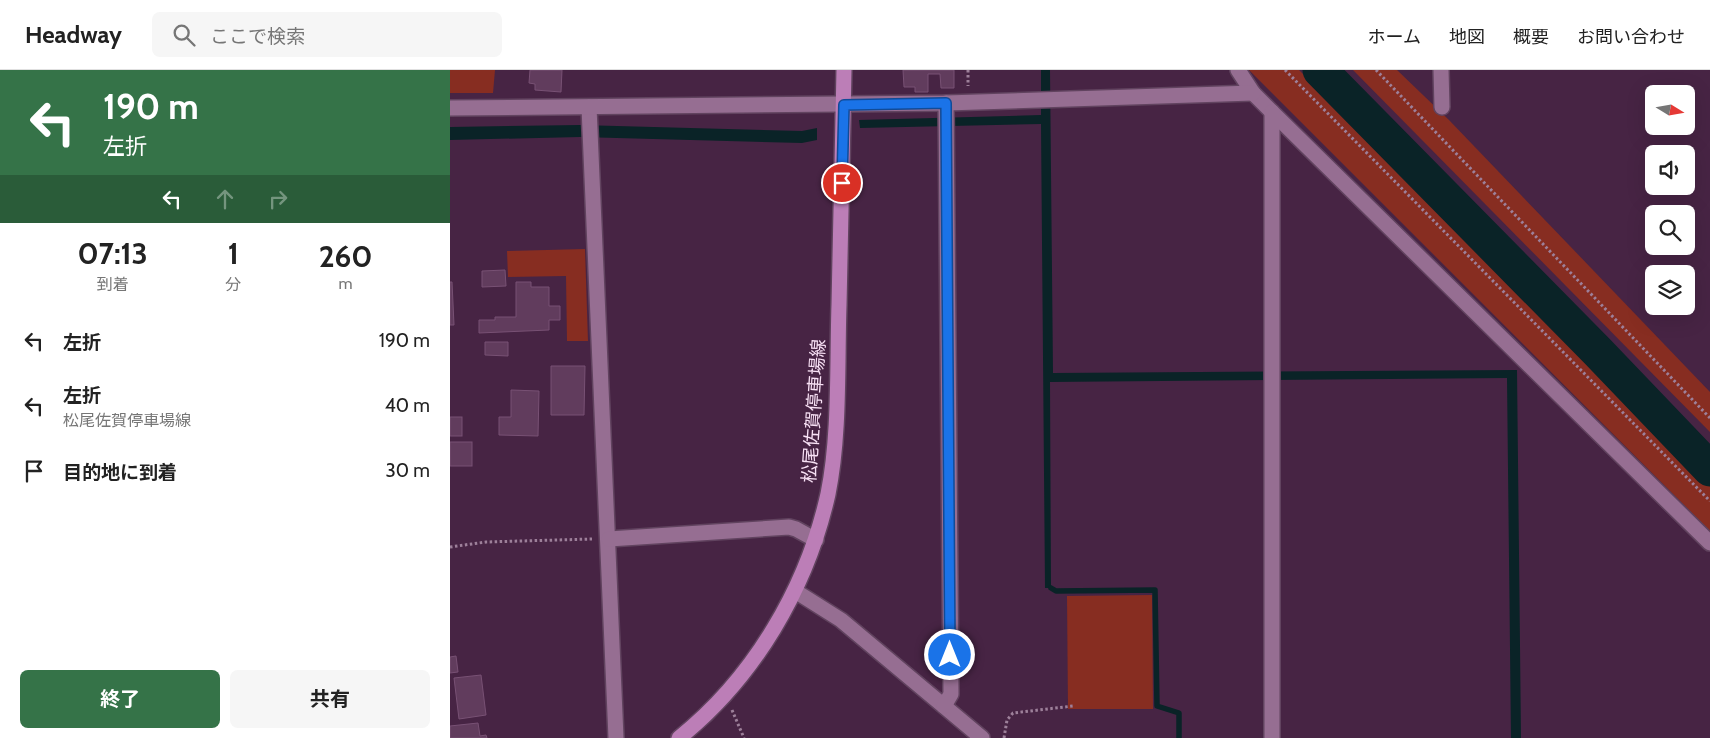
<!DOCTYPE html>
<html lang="ja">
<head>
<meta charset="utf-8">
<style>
	:root { --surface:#fff; --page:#f6f6f6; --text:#222; --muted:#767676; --line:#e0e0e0; --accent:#357348 }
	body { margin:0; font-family:Cabin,"Noto Sans JP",sans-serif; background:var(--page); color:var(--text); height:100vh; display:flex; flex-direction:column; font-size:19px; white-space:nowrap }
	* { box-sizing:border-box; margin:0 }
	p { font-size:16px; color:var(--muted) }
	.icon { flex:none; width:28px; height:28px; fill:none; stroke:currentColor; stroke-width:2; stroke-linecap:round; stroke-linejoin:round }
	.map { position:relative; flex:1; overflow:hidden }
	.panel { display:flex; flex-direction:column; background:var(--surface); width:450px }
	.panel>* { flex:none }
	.guide { background:#357348; color:#fff; overflow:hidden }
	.needle { width:32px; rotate:101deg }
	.buttons { position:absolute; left:1195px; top:15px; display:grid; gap:10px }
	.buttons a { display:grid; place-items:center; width:50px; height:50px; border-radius:8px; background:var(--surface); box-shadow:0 5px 20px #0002; font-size:25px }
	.pin { position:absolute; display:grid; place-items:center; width:42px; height:42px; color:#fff; margin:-21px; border:2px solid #fff; border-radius:50%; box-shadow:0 1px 5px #0007 }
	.me { position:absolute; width:55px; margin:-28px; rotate:0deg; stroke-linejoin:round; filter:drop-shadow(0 0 4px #0008) }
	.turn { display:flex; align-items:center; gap:18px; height:105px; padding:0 20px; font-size:22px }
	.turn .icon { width:65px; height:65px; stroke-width:2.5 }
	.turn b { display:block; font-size:35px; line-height:42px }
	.lanes { display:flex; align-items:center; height:48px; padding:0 20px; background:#0003; justify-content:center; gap:25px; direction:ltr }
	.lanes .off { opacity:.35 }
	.eta { display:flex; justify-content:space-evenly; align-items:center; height:85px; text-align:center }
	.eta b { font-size:30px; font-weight:700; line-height:35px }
	.action { display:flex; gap:10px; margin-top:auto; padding:10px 20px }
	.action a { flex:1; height:58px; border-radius:8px; background:var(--accent); color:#fff; font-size:20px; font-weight:700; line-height:58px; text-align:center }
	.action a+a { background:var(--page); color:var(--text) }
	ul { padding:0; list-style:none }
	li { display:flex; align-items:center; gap:15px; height:65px; padding:0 20px }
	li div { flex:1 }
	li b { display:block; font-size:19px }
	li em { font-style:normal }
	header { display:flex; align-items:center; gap:30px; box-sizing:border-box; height:70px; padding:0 25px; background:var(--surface); border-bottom:1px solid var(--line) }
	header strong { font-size:24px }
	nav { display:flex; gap:28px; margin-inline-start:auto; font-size:18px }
	.search { width:350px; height:45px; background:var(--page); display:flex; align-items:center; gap:12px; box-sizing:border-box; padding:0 18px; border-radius:8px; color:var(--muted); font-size:19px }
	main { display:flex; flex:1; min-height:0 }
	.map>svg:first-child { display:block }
	.green { fill:#872d21 }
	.water { fill:#0a2327 }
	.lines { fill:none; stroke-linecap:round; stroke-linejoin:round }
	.stream { stroke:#0a2327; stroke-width:5.5 }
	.river { stroke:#0a2327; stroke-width:35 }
	.building { fill:#613c5d; stroke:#785174 }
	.minor-casing { stroke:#61435f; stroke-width:18 }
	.major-casing { stroke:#61435f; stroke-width:18 }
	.path { stroke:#9d809a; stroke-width:3; stroke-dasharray:2.5 2.5; stroke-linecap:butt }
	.minor { stroke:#966e92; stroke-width:15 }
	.major { stroke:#bc7eb7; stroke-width:15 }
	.route-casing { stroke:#114b97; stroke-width:12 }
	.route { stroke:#1a73e8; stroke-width:9 }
	.labels { text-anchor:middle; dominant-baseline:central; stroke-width:4; stroke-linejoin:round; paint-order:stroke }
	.street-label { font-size:18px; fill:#f8e1f5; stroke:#472444 }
</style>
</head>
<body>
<header>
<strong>Headway</strong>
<div class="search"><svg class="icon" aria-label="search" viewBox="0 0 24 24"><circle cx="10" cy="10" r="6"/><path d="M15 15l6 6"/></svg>ここで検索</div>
<nav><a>ホーム</a><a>地図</a><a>概要</a><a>お問い合わせ</a></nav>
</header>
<main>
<section class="panel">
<div class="guide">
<div class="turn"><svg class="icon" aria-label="left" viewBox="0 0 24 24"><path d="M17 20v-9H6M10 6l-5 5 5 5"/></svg><div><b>190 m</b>左折</div></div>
<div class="lanes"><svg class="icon" aria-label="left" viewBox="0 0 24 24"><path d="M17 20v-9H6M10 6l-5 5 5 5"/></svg><svg class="icon off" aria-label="ahead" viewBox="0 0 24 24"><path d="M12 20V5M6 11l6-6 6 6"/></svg><svg class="icon off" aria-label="right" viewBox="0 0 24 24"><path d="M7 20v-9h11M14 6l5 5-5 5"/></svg></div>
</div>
<div class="eta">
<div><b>07:13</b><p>到着</p></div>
<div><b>1</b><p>分</p></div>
<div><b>260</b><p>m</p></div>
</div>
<ul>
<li><svg class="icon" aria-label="left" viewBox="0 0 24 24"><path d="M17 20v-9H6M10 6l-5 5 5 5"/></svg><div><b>左折</b></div><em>190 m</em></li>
<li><svg class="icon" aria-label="left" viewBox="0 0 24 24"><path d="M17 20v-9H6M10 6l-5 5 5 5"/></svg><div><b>左折</b><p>松尾佐賀停車場線</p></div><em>40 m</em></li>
<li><svg class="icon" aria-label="arrive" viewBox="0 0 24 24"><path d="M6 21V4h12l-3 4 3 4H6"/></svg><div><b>目的地に到着</b></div><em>30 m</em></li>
</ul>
<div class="action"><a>終了</a><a>共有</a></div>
</section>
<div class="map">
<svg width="1260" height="668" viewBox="0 0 1260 668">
	<rect width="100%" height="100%" fill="#472444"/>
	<g class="green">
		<polygon points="0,0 45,0 43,23 0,23"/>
		<polygon points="799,0 849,0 1260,414 1260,461"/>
		<polygon points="903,0 947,0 999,50 1260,322 1260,362"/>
		<polygon points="135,179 138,271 117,271 116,206 58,207 57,181"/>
		<polygon points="702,525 703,639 618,639 617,526"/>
	</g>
	<g class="water">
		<polygon points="591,0 600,0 603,303 1067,300 1071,668 1061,668 1057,308 600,312 601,518 595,518 591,54 410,58 409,50 591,45"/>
		<polygon points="130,55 352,61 367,58 367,70 352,73 130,67 0,70 0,57"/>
	</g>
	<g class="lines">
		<polyline class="stream" points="601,518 606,521 705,520 707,636 729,643 729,668"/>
		<polyline class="river" points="870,0 1148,282 1260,399"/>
	</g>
	<g class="building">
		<polygon points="80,0 112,0 111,22 85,20 85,14 79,13"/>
		<polygon points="453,0 504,0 504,18 491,18 490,4 478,4 478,22 465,22 465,17 454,17"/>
		<polygon points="55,200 56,216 32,217 32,201"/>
		<polygon points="0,212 2,212 4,255 0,255"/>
		<polygon points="66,212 81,212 81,217 99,217 99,236 110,236 110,250 99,250 99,260 29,263 29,250 45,250 45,247 66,247"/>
		<polygon points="35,272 58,272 58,286 35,285"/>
		<polygon points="101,296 135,296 134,345 101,345"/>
		<polygon points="61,320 89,321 88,366 49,365 49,347 61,347"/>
		<rect x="0" y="347" width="12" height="19"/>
		<rect x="0" y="372" width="22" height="24"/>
		<polygon points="6,586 8,602 0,603 0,587"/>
		<polygon points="31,605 36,645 9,649 4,608"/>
		<polygon points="28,653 30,666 36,665 37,668 0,668 0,656"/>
	</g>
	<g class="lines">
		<g class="minor-casing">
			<g id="minor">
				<polyline points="788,0 803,23 822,42 1260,473"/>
				<polyline points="991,0 992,37"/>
				<polyline points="139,37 166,668"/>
				<polyline points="0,38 496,33 803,23"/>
				<polyline points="822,42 822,668"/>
				<polyline points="159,469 339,457 346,459 366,470"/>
				<polyline points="345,521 391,550 532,668"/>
				<polyline points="494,636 501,624 496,33"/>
			</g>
		</g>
		<g class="major-casing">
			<path id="major" d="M 229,668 C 304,608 357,518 378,424 C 390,365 387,295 389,235 C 390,156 392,78 394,0"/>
		</g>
		<g class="path">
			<polyline points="518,0 518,16"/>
			<polyline points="835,0 1260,431"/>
			<polyline points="926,0 1260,348"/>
			<polyline points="0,477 36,472 142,469"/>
			<polyline points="282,640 294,668"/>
			<polyline points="554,668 557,650 563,643 623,636"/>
		</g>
		<use href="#minor" class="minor"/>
		<use href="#major" class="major"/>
	</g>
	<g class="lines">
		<g class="route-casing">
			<polyline id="route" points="392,113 394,35 496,33 500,585"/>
		</g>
		<use href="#route" class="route"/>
	</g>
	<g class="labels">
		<g class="street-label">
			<text transform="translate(364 341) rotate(-86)">松尾佐賀停車場線</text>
		</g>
	</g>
</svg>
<div class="buttons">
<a><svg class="needle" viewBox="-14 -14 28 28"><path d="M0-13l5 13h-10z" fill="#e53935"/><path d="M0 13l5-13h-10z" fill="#767676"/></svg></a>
<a><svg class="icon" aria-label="sound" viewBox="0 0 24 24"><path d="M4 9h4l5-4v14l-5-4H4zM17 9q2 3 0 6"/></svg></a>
<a><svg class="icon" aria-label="search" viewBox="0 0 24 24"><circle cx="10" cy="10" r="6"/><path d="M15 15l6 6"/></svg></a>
<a><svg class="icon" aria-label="layers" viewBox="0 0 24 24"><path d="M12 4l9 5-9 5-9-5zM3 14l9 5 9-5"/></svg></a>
</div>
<div class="pin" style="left:392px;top:113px;background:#d93025"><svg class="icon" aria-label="arrive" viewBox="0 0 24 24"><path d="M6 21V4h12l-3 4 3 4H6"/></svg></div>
<svg class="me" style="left:500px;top:585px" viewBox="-20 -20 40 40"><circle r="17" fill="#1a73e8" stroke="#fff" stroke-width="3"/><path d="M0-11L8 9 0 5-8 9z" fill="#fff"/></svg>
</div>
</main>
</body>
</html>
